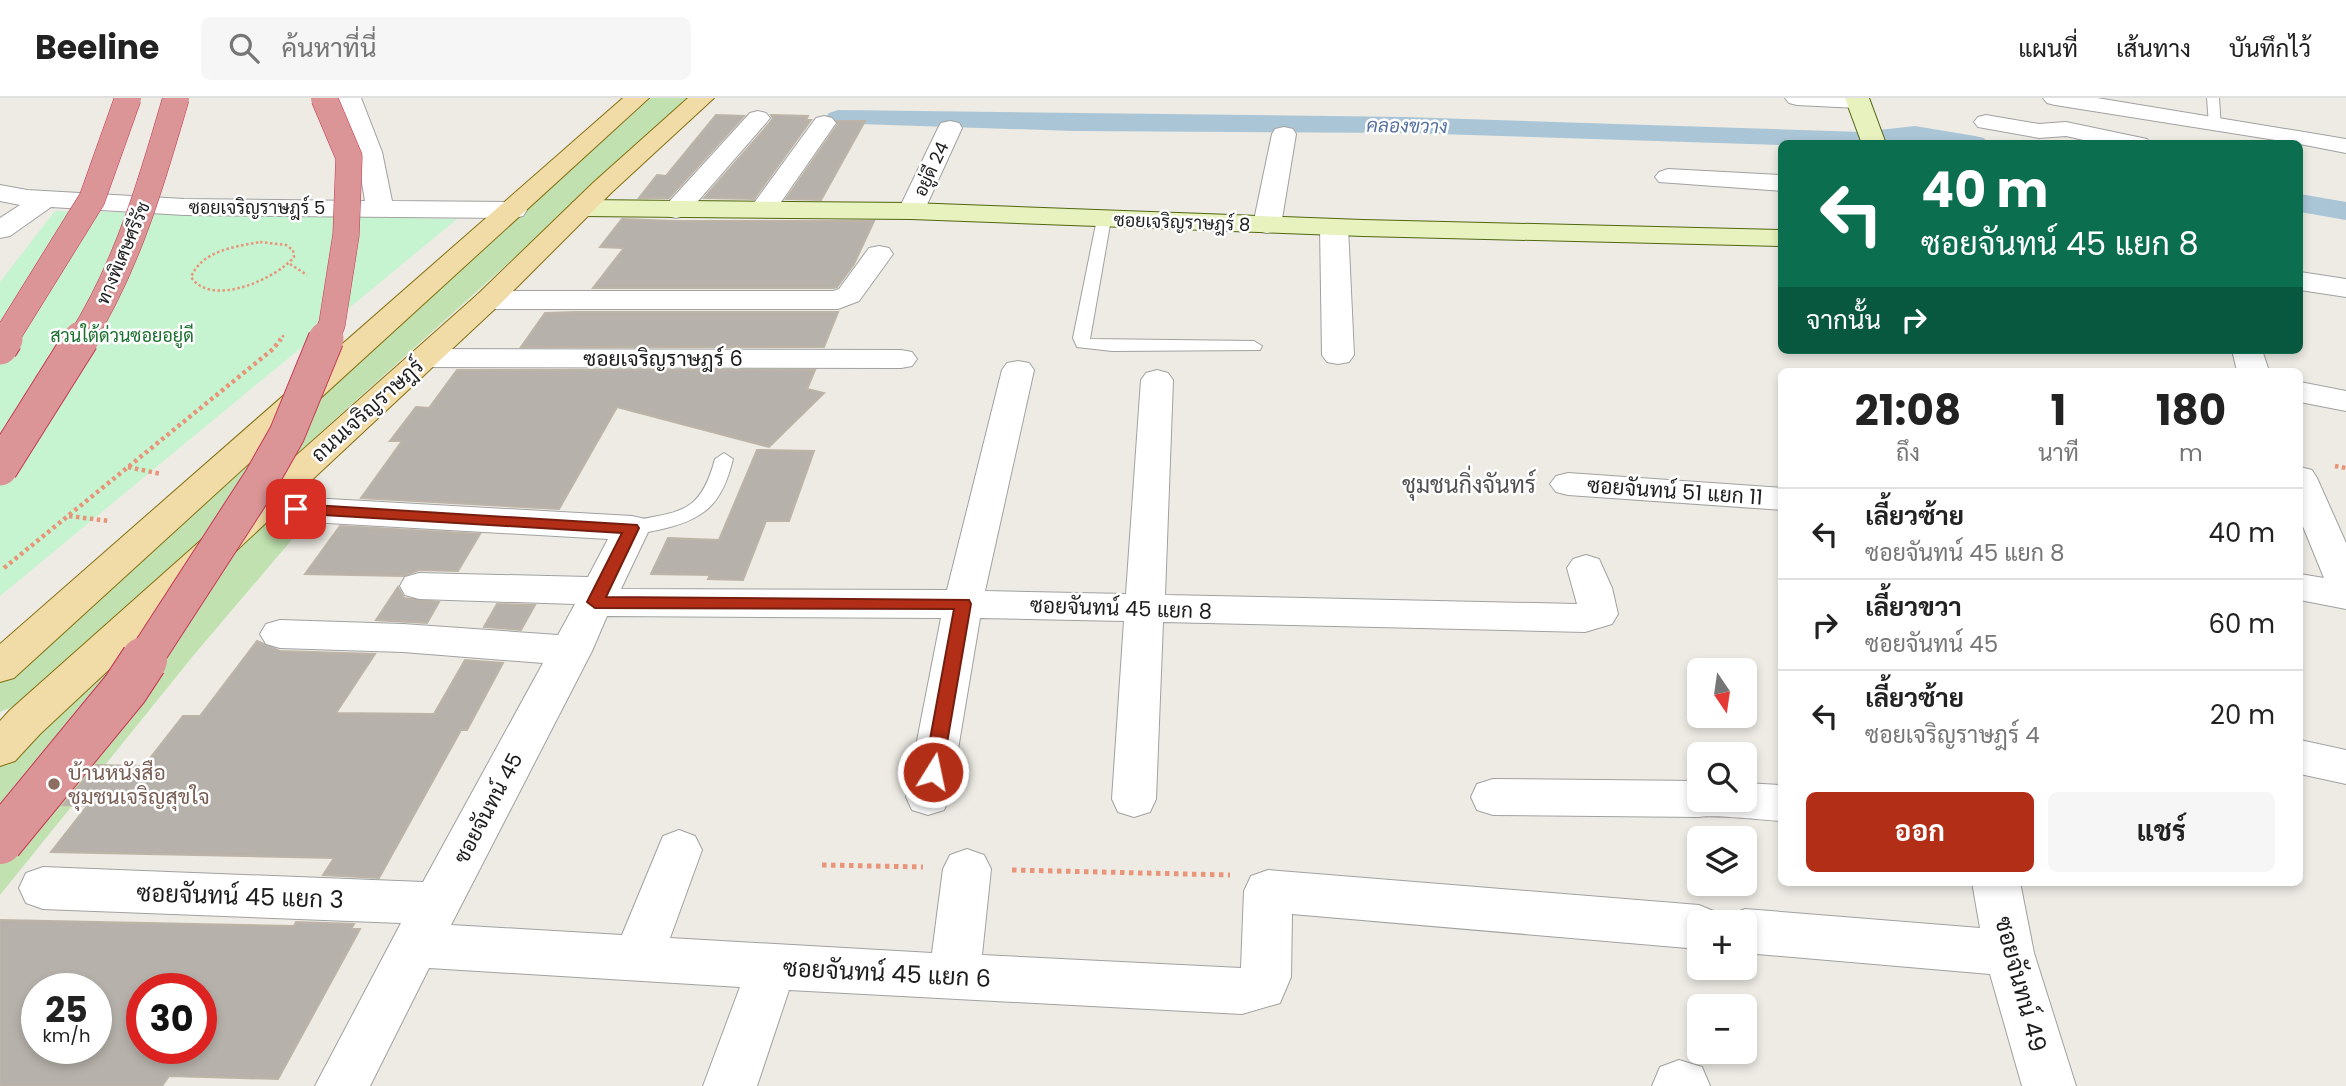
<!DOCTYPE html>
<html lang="th">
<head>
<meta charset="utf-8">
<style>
	:root { --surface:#fff; --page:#f6f6f6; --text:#222; --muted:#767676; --line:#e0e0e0; --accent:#b32e17 }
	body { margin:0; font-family:Poppins,Sarabun,sans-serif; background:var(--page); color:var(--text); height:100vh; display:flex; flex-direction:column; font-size:26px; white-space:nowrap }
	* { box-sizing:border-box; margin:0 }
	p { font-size:23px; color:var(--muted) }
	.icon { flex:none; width:38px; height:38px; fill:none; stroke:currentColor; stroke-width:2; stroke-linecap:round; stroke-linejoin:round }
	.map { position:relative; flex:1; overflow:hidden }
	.side { position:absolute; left:1778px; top:270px; width:525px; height:518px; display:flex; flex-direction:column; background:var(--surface); border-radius:10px; box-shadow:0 4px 10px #0003 }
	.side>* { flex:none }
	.hud { position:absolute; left:1778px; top:42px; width:525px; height:214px; border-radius:10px; box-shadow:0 4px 10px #0003; background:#0b6e4f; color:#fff; overflow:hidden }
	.needle { width:46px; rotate:167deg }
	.controls { position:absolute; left:1687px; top:560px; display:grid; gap:14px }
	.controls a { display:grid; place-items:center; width:70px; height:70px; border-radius:10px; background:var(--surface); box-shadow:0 4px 10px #0003; font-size:35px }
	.speed { position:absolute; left:21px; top:875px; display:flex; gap:14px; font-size:35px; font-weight:700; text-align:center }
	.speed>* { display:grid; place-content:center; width:91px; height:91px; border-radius:50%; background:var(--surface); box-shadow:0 4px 10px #0003; line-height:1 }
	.speed small { font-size:18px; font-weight:400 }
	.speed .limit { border:10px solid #d22; background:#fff; color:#111 }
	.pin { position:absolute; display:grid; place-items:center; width:60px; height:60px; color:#fff; margin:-30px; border-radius:14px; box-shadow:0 4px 10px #0006 }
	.me { position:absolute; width:77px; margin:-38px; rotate:10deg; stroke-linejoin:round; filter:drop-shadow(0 0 5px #0008) }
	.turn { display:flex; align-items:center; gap:24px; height:147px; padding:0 28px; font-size:32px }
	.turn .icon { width:91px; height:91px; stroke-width:2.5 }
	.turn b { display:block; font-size:49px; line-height:60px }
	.then { display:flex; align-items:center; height:66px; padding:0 28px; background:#0003; gap:14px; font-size:26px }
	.eta { display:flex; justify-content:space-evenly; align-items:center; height:119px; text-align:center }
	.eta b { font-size:42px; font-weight:700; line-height:49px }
	.primary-button { display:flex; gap:14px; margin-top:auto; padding:14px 28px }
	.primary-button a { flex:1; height:80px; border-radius:10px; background:var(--accent); color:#fff; font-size:28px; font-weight:700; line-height:80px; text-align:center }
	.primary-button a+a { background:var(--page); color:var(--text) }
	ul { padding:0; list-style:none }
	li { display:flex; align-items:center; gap:21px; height:91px; padding:0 28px; border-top:2px solid var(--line) }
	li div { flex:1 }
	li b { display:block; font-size:26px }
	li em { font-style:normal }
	header { display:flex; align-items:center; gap:42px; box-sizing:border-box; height:98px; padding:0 35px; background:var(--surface); border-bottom:2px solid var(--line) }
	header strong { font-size:33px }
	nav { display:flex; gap:38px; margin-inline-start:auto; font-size:24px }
	.search { width:490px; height:63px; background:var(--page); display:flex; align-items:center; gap:18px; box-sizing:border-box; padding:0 24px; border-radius:10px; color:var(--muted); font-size:26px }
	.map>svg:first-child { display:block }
	.grass { fill:#c1e2b0 }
	.park { fill:#c6f3d0 }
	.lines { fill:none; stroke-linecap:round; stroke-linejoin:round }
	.canal { fill:#aac5d6; fill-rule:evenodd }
	.building { fill:#b6b1aa; stroke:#bdb4a8; stroke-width:2; fill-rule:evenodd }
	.lane-casing { stroke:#a1a1a1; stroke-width:2 }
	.street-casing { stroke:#a1a1a1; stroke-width:2 }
	.secondary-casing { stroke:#516711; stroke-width:2 }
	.primary-casing { stroke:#857011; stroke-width:2 }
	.path-far2 { stroke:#e99579; stroke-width:2.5; stroke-dasharray:2.5 2.5; stroke-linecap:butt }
	.path-far1 { stroke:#e99579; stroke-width:4.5; stroke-dasharray:3.5 3.5; stroke-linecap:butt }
	.path { stroke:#e99579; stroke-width:5; stroke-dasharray:4.5 4.5; stroke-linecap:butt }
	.lane { fill:#fff; fill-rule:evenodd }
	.street { fill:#fff; fill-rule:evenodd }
	.secondary { fill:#e7f2be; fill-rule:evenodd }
	.primary { fill:#f1dba6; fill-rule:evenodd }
	.highway-bridge-far2-casing { stroke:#c43854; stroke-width:27; stroke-linecap:butt }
	.highway-bridge-far1-casing { stroke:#c43854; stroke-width:37; stroke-linecap:butt }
	.highway-bridge-casing { stroke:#c43854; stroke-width:48; stroke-linecap:butt }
	.highway-bridge-far2 { stroke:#dc9597; stroke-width:26 }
	.highway-bridge-far1 { stroke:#dc9597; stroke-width:35 }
	.highway-bridge { stroke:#dc9597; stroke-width:46 }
	.route { fill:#b32e17; stroke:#741e0f; stroke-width:2 }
	.education-dot { fill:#8d6e63; stroke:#fff; stroke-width:2.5 }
	.labels { text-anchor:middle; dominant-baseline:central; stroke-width:5; stroke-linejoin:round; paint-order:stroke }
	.far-street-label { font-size:18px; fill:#1d1d1d; stroke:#fff }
	.far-park-label { font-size:18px; fill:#186e2c; stroke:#fff }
	.far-water-label { font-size:19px; font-style:italic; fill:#5570a1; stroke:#fff }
	.street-label { font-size:21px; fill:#1d1d1d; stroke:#fff }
	.education-label { font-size:21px; fill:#785e54; stroke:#fff; text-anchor:start }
	.neighbourhood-label { font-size:23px; fill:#505050; stroke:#fff }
	.near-street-label { font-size:24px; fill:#1d1d1d; stroke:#fff }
</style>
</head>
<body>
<header>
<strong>Beeline</strong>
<div class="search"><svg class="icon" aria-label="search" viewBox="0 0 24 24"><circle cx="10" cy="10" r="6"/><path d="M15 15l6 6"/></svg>ค้นหาที่นี่</div>
<nav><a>แผนที่</a><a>เส้นทาง</a><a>บันทึกไว้</a></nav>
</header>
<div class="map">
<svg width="2346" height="988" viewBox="0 0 2346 988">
	<rect width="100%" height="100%" fill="#edebe4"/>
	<g class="grass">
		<polygon points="651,0 687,0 577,103 57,572 19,606 0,614 0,583"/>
		<polygon points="268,419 306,425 193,558 0,797 0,669 41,626"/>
	</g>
	<polygon class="park" points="55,113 457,121 0,498 0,184"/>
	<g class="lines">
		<g class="canal">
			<polygon points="838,12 1406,19 1861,34 1915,28 1975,38 1984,40 1988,46 1915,44 1782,47 1406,35 1074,33 829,25 825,20 829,15"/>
			<polygon points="2300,96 2346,104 2346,122 2300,114"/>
		</g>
	</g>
	<g class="building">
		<polygon points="716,17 744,18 669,100 639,100 657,77 666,78"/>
		<polygon points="771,17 808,18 806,22 811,22 754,101 704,100 768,27 773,20"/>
		<polygon points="837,23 865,23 821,102 786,101 838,26"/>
		<polygon points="622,121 675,123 874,123 854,166 837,189 833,190 593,190 624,150 600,149"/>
		<polygon points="575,214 838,214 824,249 521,249 545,215"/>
		<polygon points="457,272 815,272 807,291 824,295 769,349 617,309 559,411 361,400 402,343 390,343 416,309 429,310"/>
		<polygon points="757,352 814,353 789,423 766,423 743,482 708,481 710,477 651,476 668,440 719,442"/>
		<polygon points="340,428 480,436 458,473 419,472 403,478 305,476"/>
		<polygon points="398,489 404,500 439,504 427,525 376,522"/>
		<polygon points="497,506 535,507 521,532 484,529"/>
		<polygon points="257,543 280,553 375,556 336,615 434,616 465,562 503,565 467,632 461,632 379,780 323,777 334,760 51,754 87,708 63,707 96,667 144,668 183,618 200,618"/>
		<path d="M 0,822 L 294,828 L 296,824 L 354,826 L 351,831 L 360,831 L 278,981 L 169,978 L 162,988 L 0,988 ZM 37,891 L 96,891 L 96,950 L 37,950 ZM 142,891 L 201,891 L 201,950 L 142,950 Z"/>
	</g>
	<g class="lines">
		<g class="lane-casing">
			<g id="lane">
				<polygon points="2207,0 2219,0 2221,30 2211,30 2209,27"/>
				<polygon points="1104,117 1111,121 1090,241 1254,243 1262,248 1260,252 1112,253 1077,249 1073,240 1097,121"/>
				<path d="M 724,355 L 733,361 C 722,407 704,422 658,432 C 647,434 636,438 625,435 L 622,430 L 625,425 C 676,412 699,421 715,361 Z"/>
			</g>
		</g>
		<g class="street-casing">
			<g id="street">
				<polygon points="337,0 361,0 382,54 392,103 514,104 523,106 527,112 523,118 514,120 184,117 51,109 10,138 0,140 0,120 20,107 0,103 0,87 27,92 184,101 365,103 357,54"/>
				<polygon points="1785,0 1868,0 1870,3 1866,8 1858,10 1797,7 1789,5"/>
				<polygon points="2043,0 2097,0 2346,41 2346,55 2300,46 2055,7 2047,5"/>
				<polygon points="758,13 766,15 770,20 766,25 685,118 676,120 667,118 663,112 667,106 750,15"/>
				<polygon points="1986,17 2039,26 2066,24 2147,41 2150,46 2101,46 2066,38 2039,40 1978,29 1974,24 1978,19"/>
				<polygon points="824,18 832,20 836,25 772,117 763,119 754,117 750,111 754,105 816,20"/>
				<polygon points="950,23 959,25 962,30 924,113 920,119 911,121 902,119 898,113 938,30 941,25"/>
				<polygon points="1284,29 1293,31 1296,36 1281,127 1277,133 1267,135 1257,133 1253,127 1272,36 1275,31"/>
				<polygon points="1668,71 1782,77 1782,93 1659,84 1655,79 1659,74"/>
				<polygon points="1334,121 1344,123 1348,129 1354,257 1349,264 1338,266 1327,264 1322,257 1320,129 1324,123"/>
				<polygon points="879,148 889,150 893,156 859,203 838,211 488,211 478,208 473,202 478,196 488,193 833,193 839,191 869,150"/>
				<polygon points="2300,174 2346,181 2346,199 2300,192"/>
				<polygon points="425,251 901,252 912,254 917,261 912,268 901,270 425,269 414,267 409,260 414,253"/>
				<polygon points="2232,252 2262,252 2269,273 2237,273"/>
				<polygon points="1018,263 1029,265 1034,272 985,493 1126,496 1141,282 1146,275 1157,272 1168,275 1173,282 1165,497 1577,506 1567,470 1573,461 1586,457 1599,461 1612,490 1618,516 1612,526 1585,534 1163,524 1156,701 1150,714 1134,719 1118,714 1112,701 1124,523 980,520 950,699 944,712 928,717 912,712 906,699 941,520 607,518 592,553 451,827 622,837 663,738 679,732 695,738 702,752 670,840 932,855 943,771 950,757 967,751 984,757 991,771 982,857 1241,870 1244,793 1251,778 1268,772 1699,807 1716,814 1721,824 1699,824 1699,851 1292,816 1291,879 1280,905 1242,916 789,892 757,988 703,988 740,889 429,870 370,988 315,988 401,825 43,811 26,805 19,790 26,775 43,769 423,784 543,565 403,554 280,550 266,546 260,536 266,526 280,522 403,526 558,537 575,506 419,501 405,497 400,488 405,479 419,475 588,479 608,441 258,421 245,417 240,409 245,401 258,397 632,418 645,421 650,430 621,491 947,492 1002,272 1007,265"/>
				<polygon points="2300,284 2346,293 2346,313 2300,304"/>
				<polygon points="2300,369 2312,372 2317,380 2346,445 2346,511 2300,502 2300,476 2324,480 2300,421"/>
				<polygon points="1568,375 1782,390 1782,412 1568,397 1556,394 1550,386 1556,378"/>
				<polygon points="2300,642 2346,652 2346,686 2300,676"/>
				<path d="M 1493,681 L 1699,683 L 1699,702 L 1745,702 L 1745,685 L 1782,687 L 1782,723 C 1765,722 1710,716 1699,719 L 1493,717 L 1477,712 L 1471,699 L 1477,686 Z"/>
				<polygon points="1972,784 2020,784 2034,855 2076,988 2022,988 1990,876 1745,855 1745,824 1725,824 1728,818 1745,811 1980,830"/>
				<polygon points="1679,962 1702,969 1710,988 1652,988 1660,969"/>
			</g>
		</g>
		<g class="secondary-casing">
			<g id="secondary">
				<polygon points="1845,0 1869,0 1886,46 1862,46"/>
				<polygon points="582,102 911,105 1363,122 1782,132 1782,148 1363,138 911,121 582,118 573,116 569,110 573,104"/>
			</g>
		</g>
		<g class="primary-casing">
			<g id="primary">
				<polygon points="623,0 649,0 14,580 0,584 0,546"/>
				<polygon points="688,0 714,0 612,94 498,208 40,636 15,663 0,668 0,623 10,612 478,196 594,84"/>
			</g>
		</g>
		<g class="path-far2">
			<path d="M 260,144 L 286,147 L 293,152 L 294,159 C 276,181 211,210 191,179 C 203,152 234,149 260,144 Z"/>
			<polyline points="290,166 307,177"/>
			<polyline points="279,243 284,237"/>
		</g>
		<g class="path-far1">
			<polyline points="2335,368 2346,370"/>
			<polyline points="128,369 161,376"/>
			<polyline points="69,418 109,423"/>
			<polyline points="4,470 273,251 281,241"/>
		</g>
		<g class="path">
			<polyline points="822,767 923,769"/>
			<polyline points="1012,772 1230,777"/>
		</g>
		<use href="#lane" class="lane"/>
		<use href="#street" class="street"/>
		<use href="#secondary" class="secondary"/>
		<use href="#primary" class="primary"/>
		<g class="highway-bridge-far2-casing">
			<g id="highway-bridge-far2">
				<polyline points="324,0 349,59 346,137 332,226 325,243"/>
				<polyline points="4,243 92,101 128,0"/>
				<path d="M 80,243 C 127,169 152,83 176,0"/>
			</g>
		</g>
		<g class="highway-bridge-far1-casing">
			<g id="highway-bridge-far1">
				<polyline points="0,249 5,241"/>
				<polyline points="0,370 81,241"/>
				<polyline points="143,564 261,382 287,336 326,241"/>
			</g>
		</g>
		<g class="highway-bridge-casing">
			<polyline id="highway-bridge" points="0,743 125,591 144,562"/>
		</g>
		<use href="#highway-bridge-far2" class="highway-bridge-far2"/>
		<use href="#highway-bridge-far1" class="highway-bridge-far1"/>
		<use href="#highway-bridge" class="highway-bridge"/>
	</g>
	<polygon class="route" points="296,406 637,427 639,430 606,499 969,502 971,506 942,674 939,680 933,682 926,680 924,674 954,511 595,510 587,504 622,435 291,415 288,411"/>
	<circle class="education-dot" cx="54" cy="686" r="7"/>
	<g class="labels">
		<g class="far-street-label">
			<text transform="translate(931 71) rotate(-65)">อยู่ดี 24</text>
			<text x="257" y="109">ซอยเจริญราษฎร์ 5</text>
			<text transform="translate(1182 124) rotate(2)">ซอยเจริญราษฎร์ 8</text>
			<text transform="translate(123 155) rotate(-67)">ทางพิเศษศรีรัช</text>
		</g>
		<g class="far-park-label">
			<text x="122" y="237">สวนใต้ด่วนซอยอยู่ดี</text>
		</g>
		<g class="far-water-label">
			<text transform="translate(1407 28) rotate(1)">คลองขวาง</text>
		</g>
		<g class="street-label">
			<text x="663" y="260">ซอยเจริญราษฎร์ 6</text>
			<text transform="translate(367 312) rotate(-42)">ถนนเจริญราษฎร์</text>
			<text transform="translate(1675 393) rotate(4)">ซอยจันทน์ 51 แยก 11</text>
			<text transform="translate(1121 510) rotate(2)">ซอยจันทน์ 45 แยก 8</text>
			<text transform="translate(488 710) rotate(-62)">ซอยจันทน์ 45</text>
		</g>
		<g class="education-label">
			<text x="68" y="674">บ้านหนังสือ<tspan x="68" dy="24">ชุมชนเจริญสุขใจ</tspan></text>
		</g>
		<g class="neighbourhood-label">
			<text x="1469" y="387">ชุมชนกิ่งจันทร์</text>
		</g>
		<g class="near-street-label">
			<text transform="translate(240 798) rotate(2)">ซอยจันทน์ 45 แยก 3</text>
			<text transform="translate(887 875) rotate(3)">ซอยจันทน์ 45 แยก 6</text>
			<text transform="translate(2021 886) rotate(75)">ซอยจันทน์ 49</text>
		</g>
	</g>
</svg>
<div class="controls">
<a><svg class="needle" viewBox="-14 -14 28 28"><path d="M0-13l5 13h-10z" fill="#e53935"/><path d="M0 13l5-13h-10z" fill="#767676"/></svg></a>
<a><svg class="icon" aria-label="search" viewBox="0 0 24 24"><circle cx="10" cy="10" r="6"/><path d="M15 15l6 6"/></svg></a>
<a><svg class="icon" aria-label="layers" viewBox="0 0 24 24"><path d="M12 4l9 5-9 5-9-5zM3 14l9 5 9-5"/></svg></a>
<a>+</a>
<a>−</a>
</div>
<div class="speed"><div>25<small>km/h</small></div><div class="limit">30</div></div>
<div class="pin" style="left:296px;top:411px;background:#d93025"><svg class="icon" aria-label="arrive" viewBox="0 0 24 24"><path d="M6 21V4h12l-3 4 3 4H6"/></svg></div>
<svg class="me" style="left:933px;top:674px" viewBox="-20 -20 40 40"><circle r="17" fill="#b32e17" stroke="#fff" stroke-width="3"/><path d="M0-11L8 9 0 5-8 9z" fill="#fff"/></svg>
<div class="hud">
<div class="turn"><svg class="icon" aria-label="left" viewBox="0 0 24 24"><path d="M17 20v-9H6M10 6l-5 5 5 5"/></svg><div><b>40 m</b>ซอยจันทน์ 45 แยก 8</div></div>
<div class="then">จากนั้น<svg class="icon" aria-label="right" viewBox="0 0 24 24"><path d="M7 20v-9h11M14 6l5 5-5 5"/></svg></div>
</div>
<section class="side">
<div class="eta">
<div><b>21:08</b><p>ถึง</p></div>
<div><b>1</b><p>นาที</p></div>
<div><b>180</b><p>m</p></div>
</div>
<ul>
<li><svg class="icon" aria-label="left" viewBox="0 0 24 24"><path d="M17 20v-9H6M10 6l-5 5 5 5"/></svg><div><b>เลี้ยวซ้าย</b><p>ซอยจันทน์ 45 แยก 8</p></div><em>40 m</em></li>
<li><svg class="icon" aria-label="right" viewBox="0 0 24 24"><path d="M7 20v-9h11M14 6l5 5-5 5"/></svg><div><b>เลี้ยวขวา</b><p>ซอยจันทน์ 45</p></div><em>60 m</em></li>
<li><svg class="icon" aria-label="left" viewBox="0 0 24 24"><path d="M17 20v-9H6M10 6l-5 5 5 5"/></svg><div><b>เลี้ยวซ้าย</b><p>ซอยเจริญราษฎร์ 4</p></div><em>20 m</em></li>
</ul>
<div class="primary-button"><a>ออก</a><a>แชร์</a></div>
</section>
</div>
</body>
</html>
